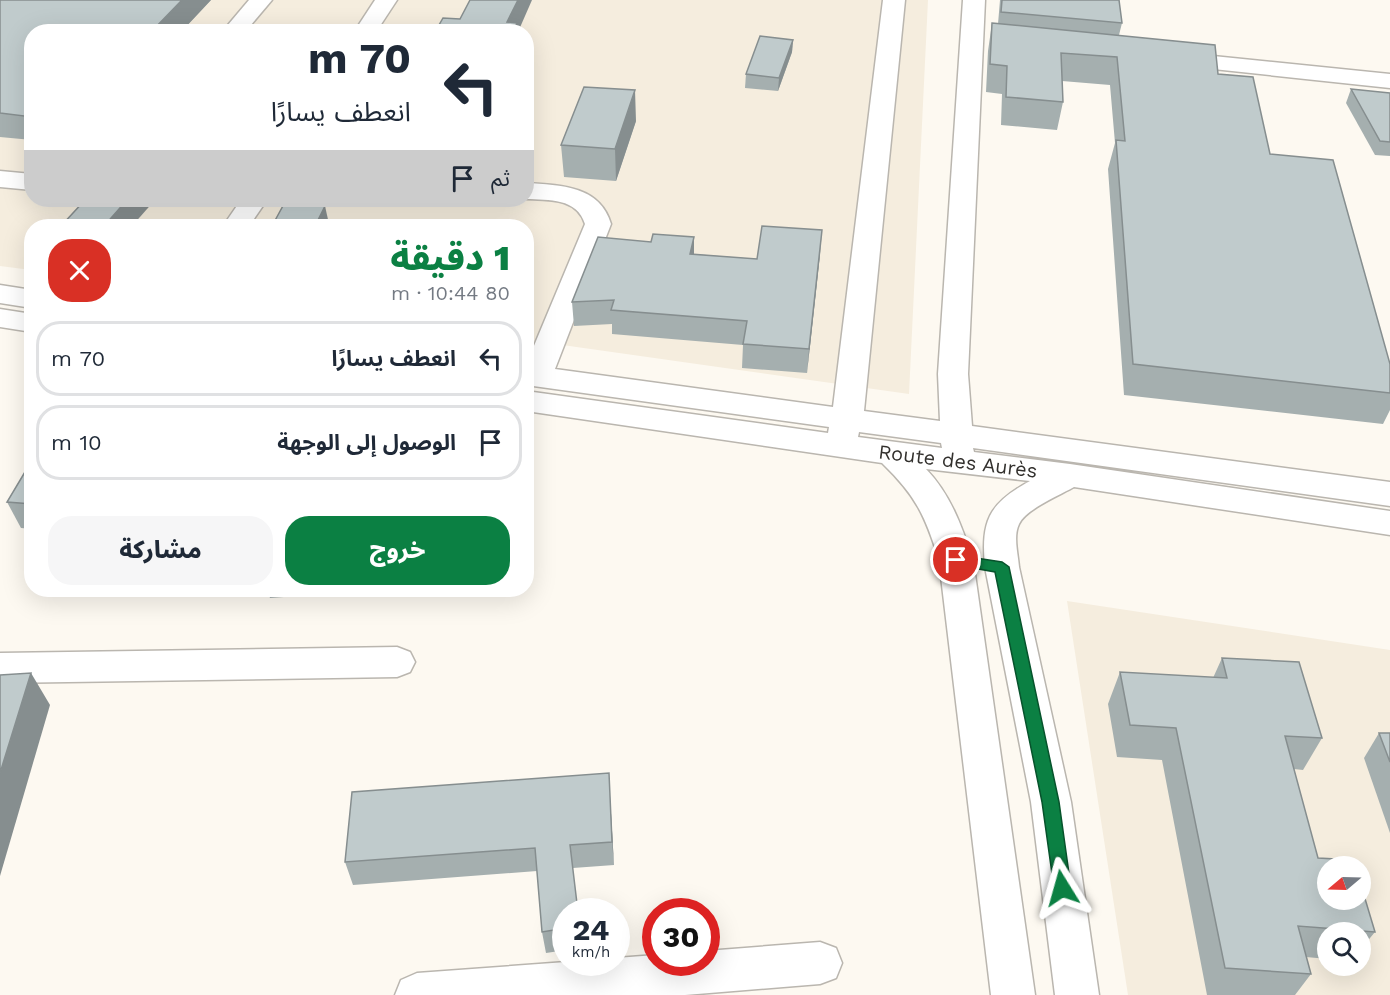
<!DOCTYPE html>
<html lang="ar">
<head>
<meta charset="utf-8">
<style>
	:root { --surface:#fff; --page:#f6f6f7; --text:#1f2937; --muted:#747a83; --line:#e0e1e3; --accent:#0b8043 }
	body { margin:0; font-family:"Work Sans","Noto Sans Arabic",sans-serif; background:var(--page); color:var(--text); direction:rtl; height:100vh; display:flex; flex-direction:column; font-size:22px; white-space:nowrap }
	* { box-sizing:border-box; margin:0 }
	p { font-size:20px; color:var(--muted) }
	.icon { flex:none; width:33px; height:33px; fill:none; stroke:currentColor; stroke-width:2; stroke-linecap:round; stroke-linejoin:round }
	.map { position:relative; flex:1; overflow:hidden; direction:ltr }
	.sheet { position:absolute; left:24px; top:219px; width:510px; height:378px; display:flex; flex-direction:column; background:var(--surface); border-radius:24px; box-shadow:0 6px 24px #0002; direction:rtl }
	.sheet>* { flex:none }
	.top-card { position:absolute; left:24px; top:24px; width:510px; height:183px; border-radius:24px; box-shadow:0 6px 24px #0002; direction:rtl; background:#fff; color:var(--text); overflow:hidden }
	.needle { width:39px; rotate:251deg }
	.fabs { position:absolute; left:1317px; top:856px; display:grid; gap:12px }
	.fabs a { display:grid; place-items:center; width:54px; height:54px; border-radius:50%; background:var(--surface); box-shadow:0 6px 24px #0002; font-size:30px }
	.speed { position:absolute; left:552px; top:898px; display:flex; gap:12px; font-size:30px; font-weight:700; text-align:center }
	.speed>* { display:grid; place-content:center; width:78px; height:78px; border-radius:50%; background:var(--surface); box-shadow:0 6px 24px #0002; line-height:1 }
	.speed small { font-size:15px; font-weight:400 }
	.speed .limit { border:9px solid #d22; background:#fff; color:#111 }
	.pin { position:absolute; display:grid; place-items:center; width:51px; height:51px; color:#fff; margin:-26px; border:3px solid #fff; border-radius:50%; box-shadow:0 2px 6px #0007 }
	.me { position:absolute; width:66px; margin:-33px; rotate:352deg; stroke-linejoin:round; filter:drop-shadow(0 0 4px #0008) }
	.turn { display:flex; align-items:center; gap:21px; height:126px; padding:0 24px; font-size:27px }
	.turn .icon { width:78px; height:78px; stroke-width:2.5 }
	.turn b { display:block; font-size:42px; line-height:51px }
	.then { display:flex; align-items:center; height:57px; padding:0 24px; background:#0003; gap:12px; font-size:22px }
	.round { display:grid; place-items:center; flex:none; width:63px; height:63px; border-radius:24px; background:var(--page) }
	.headline { display:flex; align-items:center; justify-content:space-between; height:102px; padding:0 24px }
	h1 { font-size:36px; font-weight:800; line-height:45px; color:var(--accent) }
	.button { display:flex; gap:12px; margin-top:auto; padding:12px 24px }
	.button a { flex:1; height:69px; border-radius:24px; background:var(--accent); color:#fff; font-size:24px; font-weight:800; line-height:69px; text-align:center }
	.button a+a { background:var(--page); color:var(--text) }
	ul { padding:0; list-style:none }
	li { display:flex; align-items:center; gap:18px; height:75px; margin:0 12px 9px; padding:0 12px; border:3px solid var(--line); border-radius:24px }
	li div { flex:1 }
	li b { display:block; font-size:22px }
	li em { font-style:normal }
	.map>svg:first-child { display:block }
	.built { fill:#f5edde; fill-rule:evenodd }
	.lines { fill:none; stroke-linecap:round; stroke-linejoin:round }
	.minor-casing { stroke:#bab6af; stroke-width:3 }
	.minor { fill:#fff; fill-rule:evenodd }
	.wall { fill:#a5afaf }
	.shaded-wall { fill:#868e8f }
	.building { fill:#c0cbcc; stroke:#868e8f; stroke-width:1.5 }
	.route { fill:#0b8043; stroke:#07532c; stroke-width:1.5 }
	.labels { text-anchor:middle; dominant-baseline:central; stroke-width:4.5; stroke-linejoin:round; paint-order:stroke }
	.street-label { font-size:20px; fill:#32302d; stroke:#fff }
</style>
</head>
<body>
<div class="map">
<svg width="1390" height="995" viewBox="0 0 1390 995">
	<rect width="100%" height="100%" fill="#fdf9f1"/>
	<g class="built">
		<path d="M 0,0 L 928,0 L 909,394 L 527,340 L 526,226 L 32,226 L 31,270 L 0,266 ZM 32,32 L 526,32 L 526,200 L 32,200 Z"/>
		<path d="M 1067,601 L 1390,650 L 1390,995 L 1128,995 ZM 1328,867 L 1360,867 L 1360,900 L 1328,900 ZM 1328,933 L 1360,933 L 1360,966 L 1328,966 Z"/>
	</g>
	<g class="lines">
		<g class="minor-casing">
			<g id="minor">
				<polygon points="249,0 272,0 245,32 222,32"/>
				<polygon points="375,0 397,0 376,32 354,32"/>
				<path d="M 883,0 L 905,0 L 864,411 L 940,421 L 938,374 L 963,0 L 985,0 L 968,374 L 972,426 L 1390,482 L 1390,506 L 973,448 L 974,452 L 1070,464 L 1390,511 L 1390,535 L 1074,487 C 1060,495 1026,509 1019,524 C 1013,536 1018,554 1019,567 L 1071,802 L 1099,995 L 1055,995 L 1031,802 L 985,567 C 981,521 988,504 1030,481 L 926,469 C 951,495 962,527 973,560 L 1035,995 L 991,995 L 939,560 C 925,515 916,496 882,463 L 526,411 L 526,391 L 828,433 L 829,427 L 526,385 L 526,365 L 585,224 C 577,198 549,200 526,199 L 526,183 C 561,185 600,186 611,224 L 555,369 L 833,407 ZM 859,432 L 941,443 L 942,448 L 858,437 Z"/>
				<polygon points="1174,52 1390,74 1390,88 1166,64 1163,59 1166,54"/>
				<polygon points="0,171 32,174 32,190 0,187"/>
				<polygon points="241,200 267,200 249,226 223,226"/>
				<polygon points="0,285 32,290 32,308 0,303"/>
				<polygon points="0,309 32,314 32,332 0,327"/>
				<polygon points="397,647 410,652 415,662 410,672 397,677 0,683 0,653"/>
				<polygon points="820,942 836,948 842,963 836,978 820,984 685,995 395,995 401,980 417,973 566,962 616,963 616,958 656,955 656,963 706,963 706,951"/>
			</g>
		</g>
		<use href="#minor" class="minor"/>
	</g>
	<g class="wall">
		<polygon points="0,0 211,0 181,32 32,32 32,140 0,137"/>
		<polygon points="1000,0 1119,0 1122,23 1119,35 1218,74 1270,154 1390,364 1390,410 1383,424 1124,395 1108,169 1115,143 1110,85 1062,81 1063,102 1057,130 1001,125 1002,94 986,92 988,51 992,23 998,24"/>
		<polygon points="793,40 792,52 778,91 745,88 746,74"/>
		<polygon points="1351,89 1390,93 1390,156 1375,155 1346,103"/>
		<polygon points="636,121 616,181 564,177 561,145"/>
		<polygon points="694,237 694,254 757,259 820,254 807,373 742,368 743,345 612,334 612,324 574,326 572,302 651,242"/>
		<polygon points="32,460 32,529 21,528 7,502"/>
		<polygon points="267,590 380,590 270,598"/>
		<polygon points="1222,658 1322,738 1303,770 1294,769 1318,858 1375,932 1360,950 1360,933 1328,933 1328,959 1306,957 1311,974 1295,995 1207,995 1162,760 1117,757 1108,704 1120,672 1213,678"/>
		<polygon points="1379,733 1390,733 1390,833 1364,758"/>
		<polygon points="610,796 614,865 573,868 566,912 566,950 546,953 542,932 537,871 353,885 345,862"/>
	</g>
	<g class="shaded-wall">
		<polygon points="182,0 211,0 181,32 151,32"/>
		<polygon points="518,0 532,0 518,32 508,32 507,22"/>
		<polygon points="793,40 792,52 778,91 779,78"/>
		<polygon points="635,90 636,121 616,181 615,149"/>
		<polygon points="127,200 155,200 132,226 104,226"/>
		<polygon points="325,206 329,224 327,226 315,226"/>
		<polygon points="822,230 820,254 807,373 809,349"/>
		<polygon points="694,237 694,261 690,254"/>
		<polygon points="31,673 50,705 0,876 0,773"/>
		<polygon points="609,773 610,796 614,865 612,842"/>
	</g>
	<g class="building">
		<polygon points="0,0 182,0 151,32 32,32 32,117 0,113"/>
		<polygon points="470,0 518,0 507,22 517,23 513,32 435,32 443,18 460,19"/>
		<polygon points="1002,0 1119,0 1122,23 1001,12"/>
		<polygon points="992,23 1215,45 1218,74 1253,77 1270,154 1333,160 1390,364 1390,393 1133,364 1116,140 1125,141 1117,57 1061,53 1063,102 1006,97 1007,66 990,64"/>
		<polygon points="760,36 793,40 779,78 746,74"/>
		<polygon points="584,87 635,90 615,149 561,145"/>
		<polygon points="1351,89 1390,93 1390,142 1380,141"/>
		<polygon points="85,200 127,200 104,226 61,226"/>
		<polygon points="284,204 325,206 315,226 272,226"/>
		<polygon points="762,226 822,230 809,349 743,344 747,321 611,310 614,300 572,302 598,237 651,242 653,234 694,237 690,254 757,259"/>
		<polygon points="32,460 32,504 7,502 22,477"/>
		<polygon points="1222,658 1299,662 1322,738 1285,736 1318,858 1354,860 1356,867 1328,867 1328,900 1360,900 1360,882 1375,932 1298,926 1311,974 1225,968 1176,728 1130,725 1120,672 1227,678"/>
		<polygon points="31,673 0,773 0,675"/>
		<polygon points="1379,733 1390,733 1390,762"/>
		<polygon points="609,773 612,842 570,845 578,912 566,912 566,928 542,932 535,848 345,862 352,792"/>
	</g>
	<polygon class="route" points="956,555 1002,562 1009,567 1059,802 1071,888 1068,893 1062,896 1056,893 1054,888 1042,802 995,572 951,564 949,560 951,557"/>
	<g class="labels">
		<g class="street-label">
			<text transform="translate(958 461) rotate(7)">Route des Aurès</text>
		</g>
	</g>
</svg>
<div class="fabs">
<a><svg class="needle" viewBox="-14 -14 28 28"><path d="M0-13l5 13h-10z" fill="#e53935"/><path d="M0 13l5-13h-10z" fill="#747a83"/></svg></a>
<a><svg class="icon" aria-label="search" viewBox="0 0 24 24"><circle cx="10" cy="10" r="6"/><path d="M15 15l6 6"/></svg></a>
</div>
<div class="speed"><div>24<small>km/h</small></div><div class="limit">30</div></div>
<div class="pin" style="left:956px;top:560px;background:#d93025"><svg class="icon" aria-label="arrive" viewBox="0 0 24 24"><path d="M6 21V4h12l-3 4 3 4H6"/></svg></div>
<svg class="me" style="left:1062px;top:888px" viewBox="-20 -20 40 40"><path d="M0-17L14 15 0 8-14 15z" fill="#0b8043" stroke="#fff" stroke-width="4"/></svg>
<div class="top-card">
<div class="turn"><svg class="icon" aria-label="left" viewBox="0 0 24 24"><path d="M17 20v-9H6M10 6l-5 5 5 5"/></svg><div><b>70 m</b>انعطف يسارًا</div></div>
<div class="then">ثم<svg class="icon" aria-label="arrive" viewBox="0 0 24 24"><path d="M6 21V4h12l-3 4 3 4H6"/></svg></div>
</div>
<section class="sheet">
<div class="headline"><div><h1>1 دقيقة</h1><p>80 m · 10:44</p></div><a class="round" style="background:#d93025;color:#fff"><svg class="icon" aria-label="close" viewBox="0 0 24 24"><path d="M6 6l12 12M18 6L6 18"/></svg></a></div>
<ul>
<li><svg class="icon" aria-label="left" viewBox="0 0 24 24"><path d="M17 20v-9H6M10 6l-5 5 5 5"/></svg><div><b>انعطف يسارًا</b></div><em>70 m</em></li>
<li><svg class="icon" aria-label="arrive" viewBox="0 0 24 24"><path d="M6 21V4h12l-3 4 3 4H6"/></svg><div><b>الوصول إلى الوجهة</b></div><em>10 m</em></li>
</ul>
<div class="button"><a>خروج</a><a>مشاركة</a></div>
</section>
</div>
</body>
</html>
